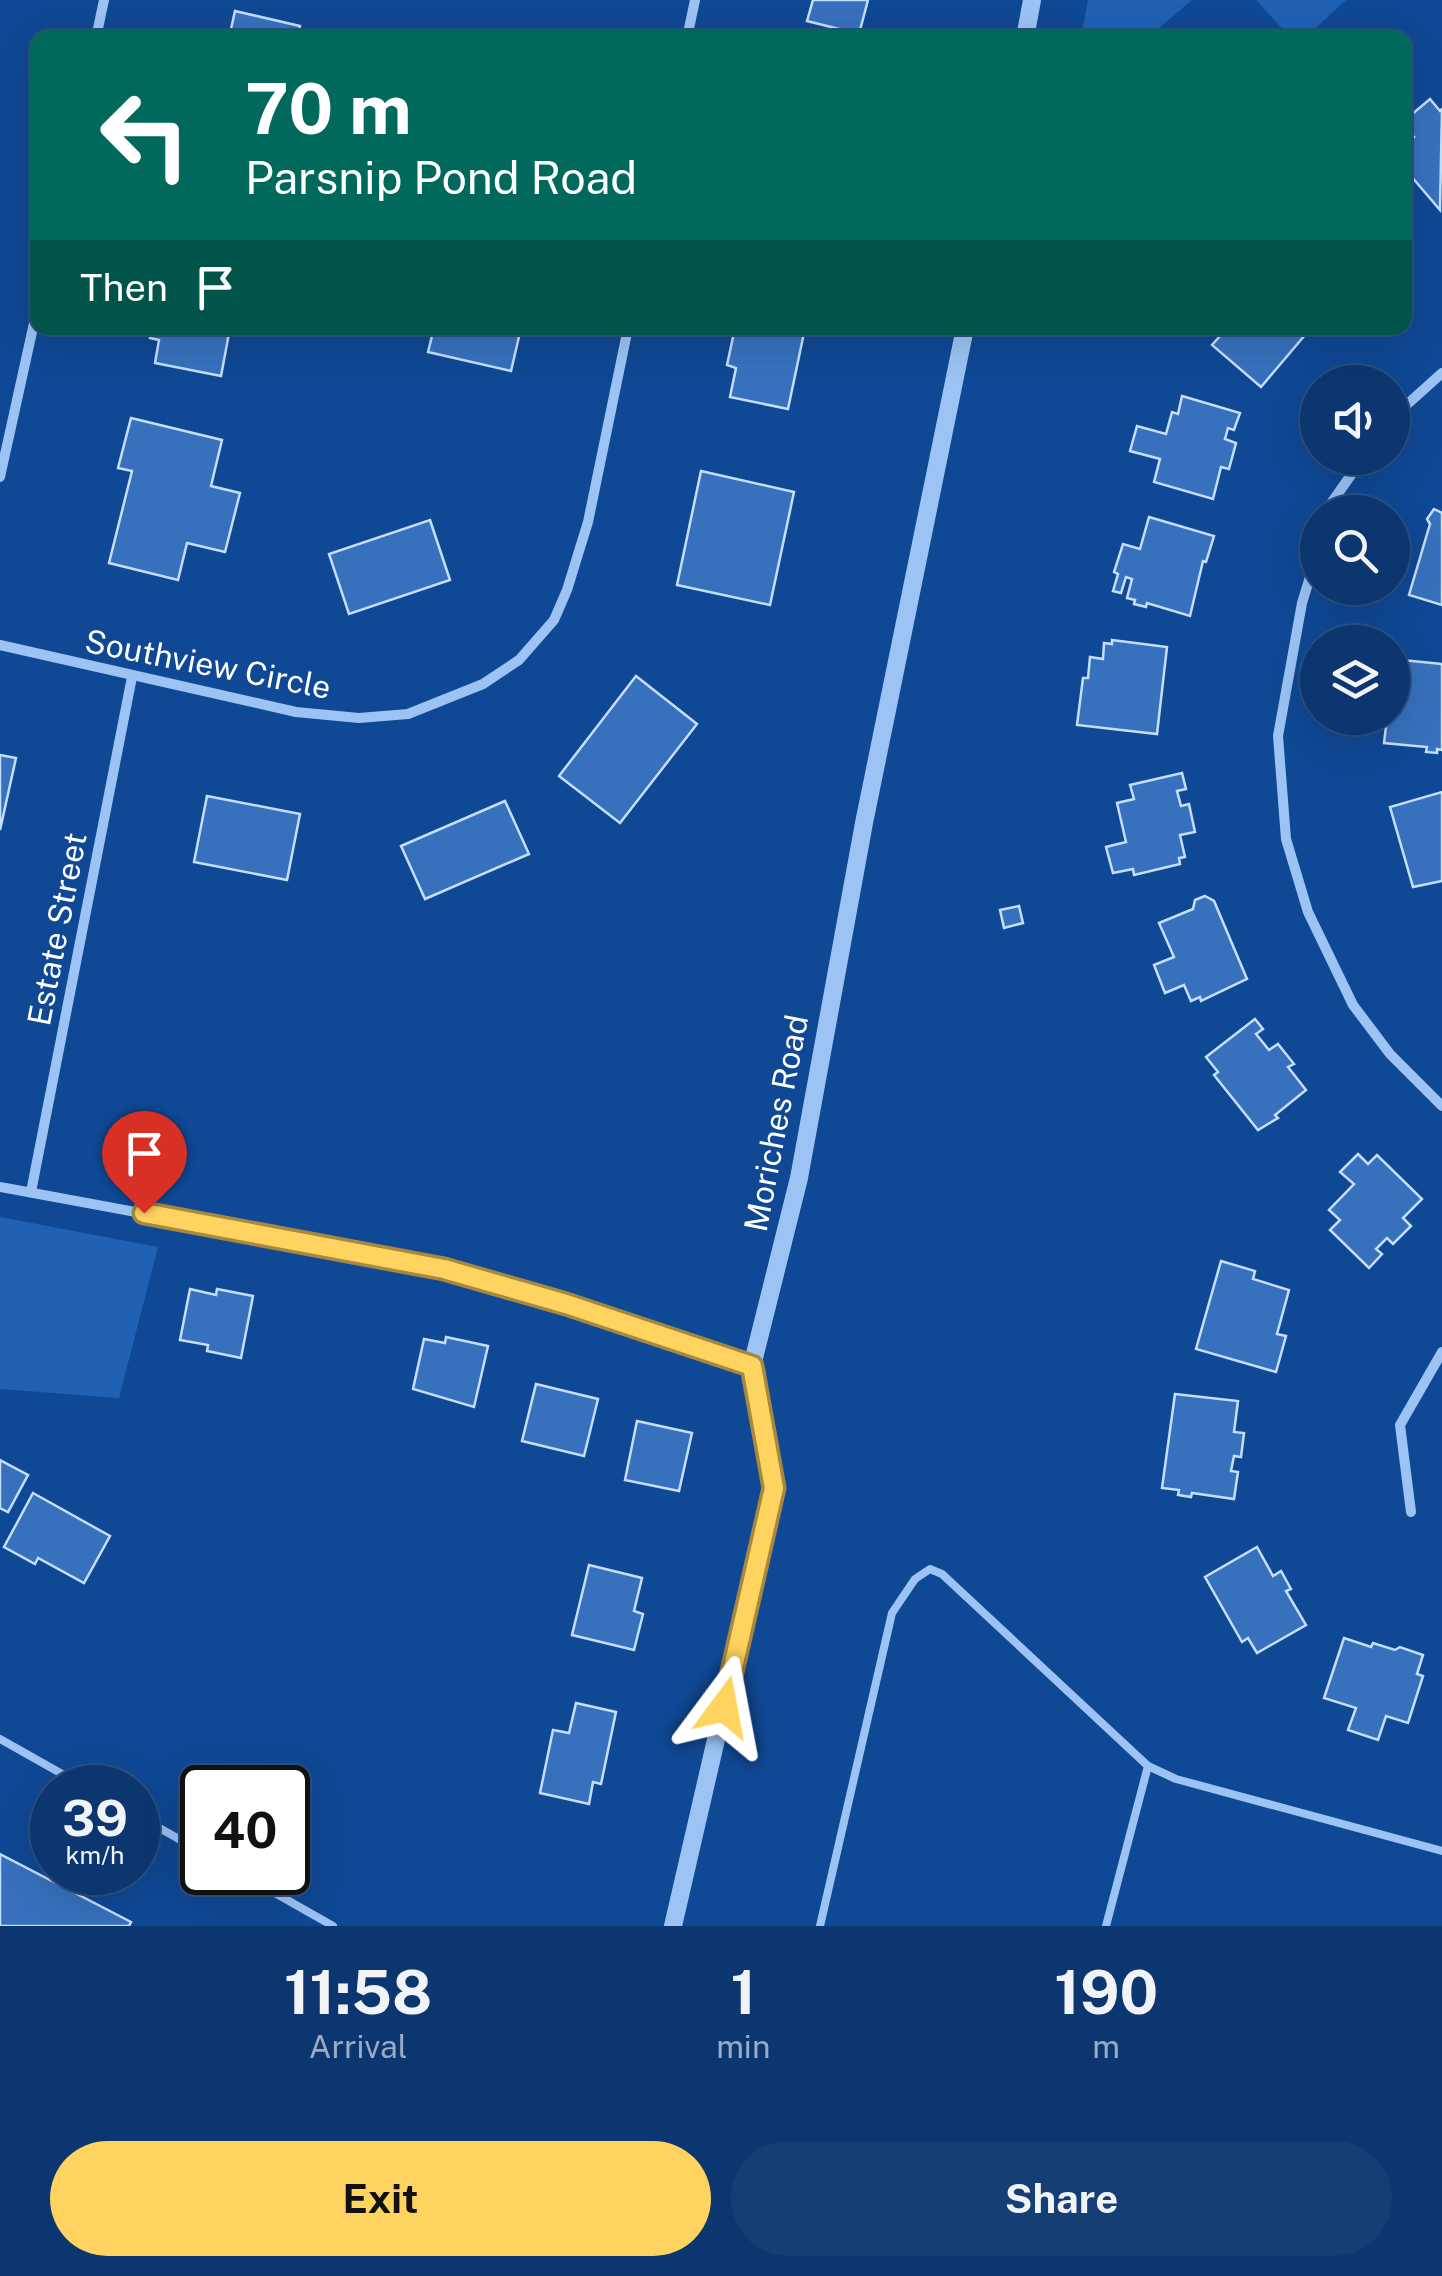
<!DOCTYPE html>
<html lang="en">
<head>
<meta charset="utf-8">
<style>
	:root { --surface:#0b366f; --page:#143e74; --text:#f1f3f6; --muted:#9aabc3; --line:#2b5082; --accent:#ffd35f }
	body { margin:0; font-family:"Public Sans",sans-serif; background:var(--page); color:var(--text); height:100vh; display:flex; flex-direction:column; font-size:38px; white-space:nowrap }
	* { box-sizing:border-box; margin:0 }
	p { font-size:32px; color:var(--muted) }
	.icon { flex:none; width:55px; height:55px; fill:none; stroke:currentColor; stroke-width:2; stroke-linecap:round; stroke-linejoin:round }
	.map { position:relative; height:1926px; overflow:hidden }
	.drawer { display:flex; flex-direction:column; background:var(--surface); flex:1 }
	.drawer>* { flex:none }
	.hud { position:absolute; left:30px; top:30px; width:1382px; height:305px; border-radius:20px; box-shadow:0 10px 40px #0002,0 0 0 2px var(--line); background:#00695c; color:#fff; overflow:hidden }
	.controls { position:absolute; left:1300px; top:365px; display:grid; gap:20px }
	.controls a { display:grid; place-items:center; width:110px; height:110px; border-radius:50%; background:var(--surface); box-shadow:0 10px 40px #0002,0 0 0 2px var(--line); font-size:50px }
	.speed { position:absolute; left:30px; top:1765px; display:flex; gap:20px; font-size:50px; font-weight:700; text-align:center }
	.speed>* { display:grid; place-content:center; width:130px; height:130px; border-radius:50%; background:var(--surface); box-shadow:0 10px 40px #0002,0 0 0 2px var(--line); line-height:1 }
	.speed small { font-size:25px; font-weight:400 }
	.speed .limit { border:5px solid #111; border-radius:15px; background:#fff; color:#111 }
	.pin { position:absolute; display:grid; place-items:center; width:85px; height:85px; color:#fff; margin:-102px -42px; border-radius:50% 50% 50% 0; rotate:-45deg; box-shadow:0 0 10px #0007 }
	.pin .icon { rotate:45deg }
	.me { position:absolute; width:110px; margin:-55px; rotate:13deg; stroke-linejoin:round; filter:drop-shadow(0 0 8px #0008) }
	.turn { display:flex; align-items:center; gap:35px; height:210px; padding:0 50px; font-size:45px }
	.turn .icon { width:130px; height:130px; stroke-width:2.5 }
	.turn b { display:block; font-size:70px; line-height:85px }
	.then { display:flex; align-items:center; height:95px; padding:0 50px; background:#0003; gap:20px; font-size:38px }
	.eta { display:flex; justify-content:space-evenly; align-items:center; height:170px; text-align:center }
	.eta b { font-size:60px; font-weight:700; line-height:70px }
	.button { display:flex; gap:20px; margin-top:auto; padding:20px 50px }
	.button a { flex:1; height:115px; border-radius:60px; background:var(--accent); color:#111; font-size:40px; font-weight:700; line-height:115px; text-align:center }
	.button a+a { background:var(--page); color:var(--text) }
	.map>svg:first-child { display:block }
	.green { fill:#2061b4 }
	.building { fill:#3771bd; stroke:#c4defe; stroke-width:2.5 }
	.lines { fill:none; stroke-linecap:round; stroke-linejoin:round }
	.service { stroke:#9cc3f4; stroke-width:8 }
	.minor { stroke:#9cc3f4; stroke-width:10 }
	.tertiary { stroke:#9cc3f4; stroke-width:18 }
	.route-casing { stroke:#a6893e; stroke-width:25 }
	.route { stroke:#ffd35f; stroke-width:18 }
	.labels { text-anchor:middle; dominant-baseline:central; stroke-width:8; stroke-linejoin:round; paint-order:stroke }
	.street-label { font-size:32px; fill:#fff; stroke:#0f4894 }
</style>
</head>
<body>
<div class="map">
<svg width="1442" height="1926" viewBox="0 0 1442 1926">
	<rect width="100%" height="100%" fill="#0f4894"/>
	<g class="green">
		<polygon points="1088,0 1192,0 1148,37 1081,37"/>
		<polygon points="1256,0 1346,0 1305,38 1290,37"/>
		<polygon points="0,1217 158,1247 119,1398 0,1389"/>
	</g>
	<g class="building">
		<polygon points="813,0 868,0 859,34 807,21"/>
		<polygon points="235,11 300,26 298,38 229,38"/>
		<polygon points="1430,99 1440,111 1442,109 1440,210 1405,169 1405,144 1414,137 1405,126 1405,120"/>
		<polygon points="152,328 230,328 221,376 155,363 159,340 150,338"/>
		<polygon points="434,328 521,328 511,371 428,352"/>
		<polygon points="735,328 805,328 788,409 730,397 736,368 727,365"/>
		<polygon points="1209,328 1311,328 1261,387 1212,345 1220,336"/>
		<polygon points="1182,396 1240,413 1234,430 1228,428 1225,439 1236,443 1229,469 1221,467 1213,499 1154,482 1160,459 1130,451 1137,426 1166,434 1172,412 1178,414"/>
		<polygon points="131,418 222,440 211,486 240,493 225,552 187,543 178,580 109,563 132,471 118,468"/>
		<polygon points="701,471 794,492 770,605 677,585"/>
		<polygon points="1434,509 1442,513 1442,605 1409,595 1430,524 1427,519"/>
		<polygon points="1149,517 1214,536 1206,562 1203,561 1190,616 1147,603 1146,607 1134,604 1135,600 1127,598 1132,579 1126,577 1121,593 1113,591 1118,574 1114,572 1123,544 1140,549"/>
		<polygon points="430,520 450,580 349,614 329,554"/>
		<polygon points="1112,640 1167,647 1157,734 1077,725 1083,678 1088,678 1090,657 1103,659 1104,643 1112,644"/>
		<polygon points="1392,659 1442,664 1442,750 1437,749 1437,753 1426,752 1427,747 1384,743 1387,718 1392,718 1392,691 1395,691 1396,680 1392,679"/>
		<polygon points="636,676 697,724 620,823 559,776"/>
		<polygon points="0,755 16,758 0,830"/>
		<polygon points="1182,773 1186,789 1177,791 1181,806 1189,804 1195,832 1180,835 1185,857 1179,858 1180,864 1134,875 1133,869 1113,873 1106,847 1126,842 1117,803 1134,799 1130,785"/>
		<polygon points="1442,792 1442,881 1413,887 1390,807"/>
		<polygon points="207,796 300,814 287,880 194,862"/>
		<polygon points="505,801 529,854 425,899 401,846"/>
		<polygon points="1205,896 1214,901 1247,979 1201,1001 1200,997 1191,1001 1184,985 1165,993 1154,965 1174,957 1159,923 1193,909 1195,900"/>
		<polygon points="1019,906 1023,923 1004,928 1000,910"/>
		<polygon points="1255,1019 1263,1029 1256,1034 1269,1050 1278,1044 1294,1064 1288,1067 1306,1090 1275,1115 1278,1118 1258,1130 1214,1075 1218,1072 1206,1057"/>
		<polygon points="1358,1154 1368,1164 1377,1155 1422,1199 1403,1218 1411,1226 1393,1244 1387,1238 1376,1249 1382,1254 1369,1268 1330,1230 1340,1220 1329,1210 1354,1184 1340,1172"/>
		<polygon points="1221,1261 1255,1271 1253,1279 1289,1290 1277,1334 1286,1336 1276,1372 1196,1349"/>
		<polygon points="190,1289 216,1295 217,1289 253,1296 241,1358 207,1351 208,1345 180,1340"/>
		<polygon points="446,1337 488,1346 474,1407 413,1389 424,1339 445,1343"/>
		<polygon points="536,1384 598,1399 584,1456 522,1441"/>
		<polygon points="1175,1394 1238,1401 1234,1432 1244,1433 1241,1457 1234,1456 1231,1471 1238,1472 1234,1499 1192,1493 1191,1497 1178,1495 1179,1490 1162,1488"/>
		<polygon points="637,1421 692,1433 679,1491 625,1480"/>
		<polygon points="0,1460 28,1475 8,1512 0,1508"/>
		<polygon points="33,1493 110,1536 84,1583 38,1558 35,1564 4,1547"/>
		<polygon points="1257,1547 1273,1576 1281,1571 1291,1589 1286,1591 1306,1625 1257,1653 1248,1638 1242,1642 1205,1577"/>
		<polygon points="589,1565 642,1578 634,1611 643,1614 634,1650 572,1635"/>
		<polygon points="1344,1638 1371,1647 1373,1643 1395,1650 1400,1647 1423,1655 1417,1674 1423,1676 1408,1723 1386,1716 1378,1740 1348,1730 1356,1708 1324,1698"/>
		<polygon points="576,1703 616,1712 601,1784 593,1782 589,1804 540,1793 553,1730 569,1733"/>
		<polygon points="0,1854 131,1922 129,1926 0,1926"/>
	</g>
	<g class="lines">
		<g class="service">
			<polyline points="0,1739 87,1788"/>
			<polyline points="138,1816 202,1852"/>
			<polyline points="238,1872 333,1926"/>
			<polyline points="820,1926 892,1613 915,1579 930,1569 942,1574 1148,1766 1176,1779 1442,1851"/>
			<polyline points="1106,1926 1148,1766"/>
		</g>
		<g class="minor">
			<polyline points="96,38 104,0"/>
			<polyline points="687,38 695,0"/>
			<polyline points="1392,418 1442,373"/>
			<polyline points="0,477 38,305"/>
			<polyline points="1329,512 1332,502 1363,458"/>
			<polyline points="1318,551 1302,603 1278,736 1286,839 1308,912 1353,1005 1390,1054 1442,1106"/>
			<polyline points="0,645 296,712 359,718 408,714 483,684 519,660 554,620 567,590 588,522 628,328"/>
			<polyline points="0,1187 444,1269 566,1304 752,1366"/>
			<polyline points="31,1192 132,677"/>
			<polyline points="1411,1512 1400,1425 1442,1352"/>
		</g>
		<g class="tertiary">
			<polyline points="1025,38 1032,0"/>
			<polyline points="673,1926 774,1488 752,1366 799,1178 864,823 965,328"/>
		</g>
	</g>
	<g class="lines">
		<g class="route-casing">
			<polyline id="route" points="144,1213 444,1269 566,1304 752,1366 774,1488 724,1707"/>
		</g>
		<use href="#route" class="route"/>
	</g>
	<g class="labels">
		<g class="street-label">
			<text transform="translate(208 664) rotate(11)">Southview Circle</text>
			<text transform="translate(57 929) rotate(-79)">Estate Street</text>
			<text transform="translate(776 1123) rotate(-79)">Moriches Road</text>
		</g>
	</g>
</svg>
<div class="controls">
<a><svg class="icon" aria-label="sound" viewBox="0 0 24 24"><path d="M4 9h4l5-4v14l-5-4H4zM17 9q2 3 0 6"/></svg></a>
<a><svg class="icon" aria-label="search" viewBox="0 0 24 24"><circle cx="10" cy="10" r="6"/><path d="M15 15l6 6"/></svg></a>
<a><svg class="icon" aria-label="layers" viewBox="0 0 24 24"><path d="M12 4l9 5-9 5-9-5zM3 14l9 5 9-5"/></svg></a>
</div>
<div class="speed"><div>39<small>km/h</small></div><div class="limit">40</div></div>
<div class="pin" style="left:144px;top:1213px;background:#d93025"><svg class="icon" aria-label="arrive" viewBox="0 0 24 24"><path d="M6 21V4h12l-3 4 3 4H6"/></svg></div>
<svg class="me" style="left:724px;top:1707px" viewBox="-20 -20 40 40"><path d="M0-17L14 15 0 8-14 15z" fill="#ffd35f" stroke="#fff" stroke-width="4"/></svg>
<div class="hud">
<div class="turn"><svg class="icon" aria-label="left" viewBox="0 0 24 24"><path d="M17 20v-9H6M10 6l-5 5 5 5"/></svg><div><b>70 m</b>Parsnip Pond Road</div></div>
<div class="then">Then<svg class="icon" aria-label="arrive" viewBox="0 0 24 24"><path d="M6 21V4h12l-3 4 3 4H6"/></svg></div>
</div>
</div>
<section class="drawer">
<div class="eta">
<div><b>11:58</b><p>Arrival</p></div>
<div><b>1</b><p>min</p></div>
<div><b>190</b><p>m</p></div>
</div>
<div class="button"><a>Exit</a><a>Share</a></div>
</section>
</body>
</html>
